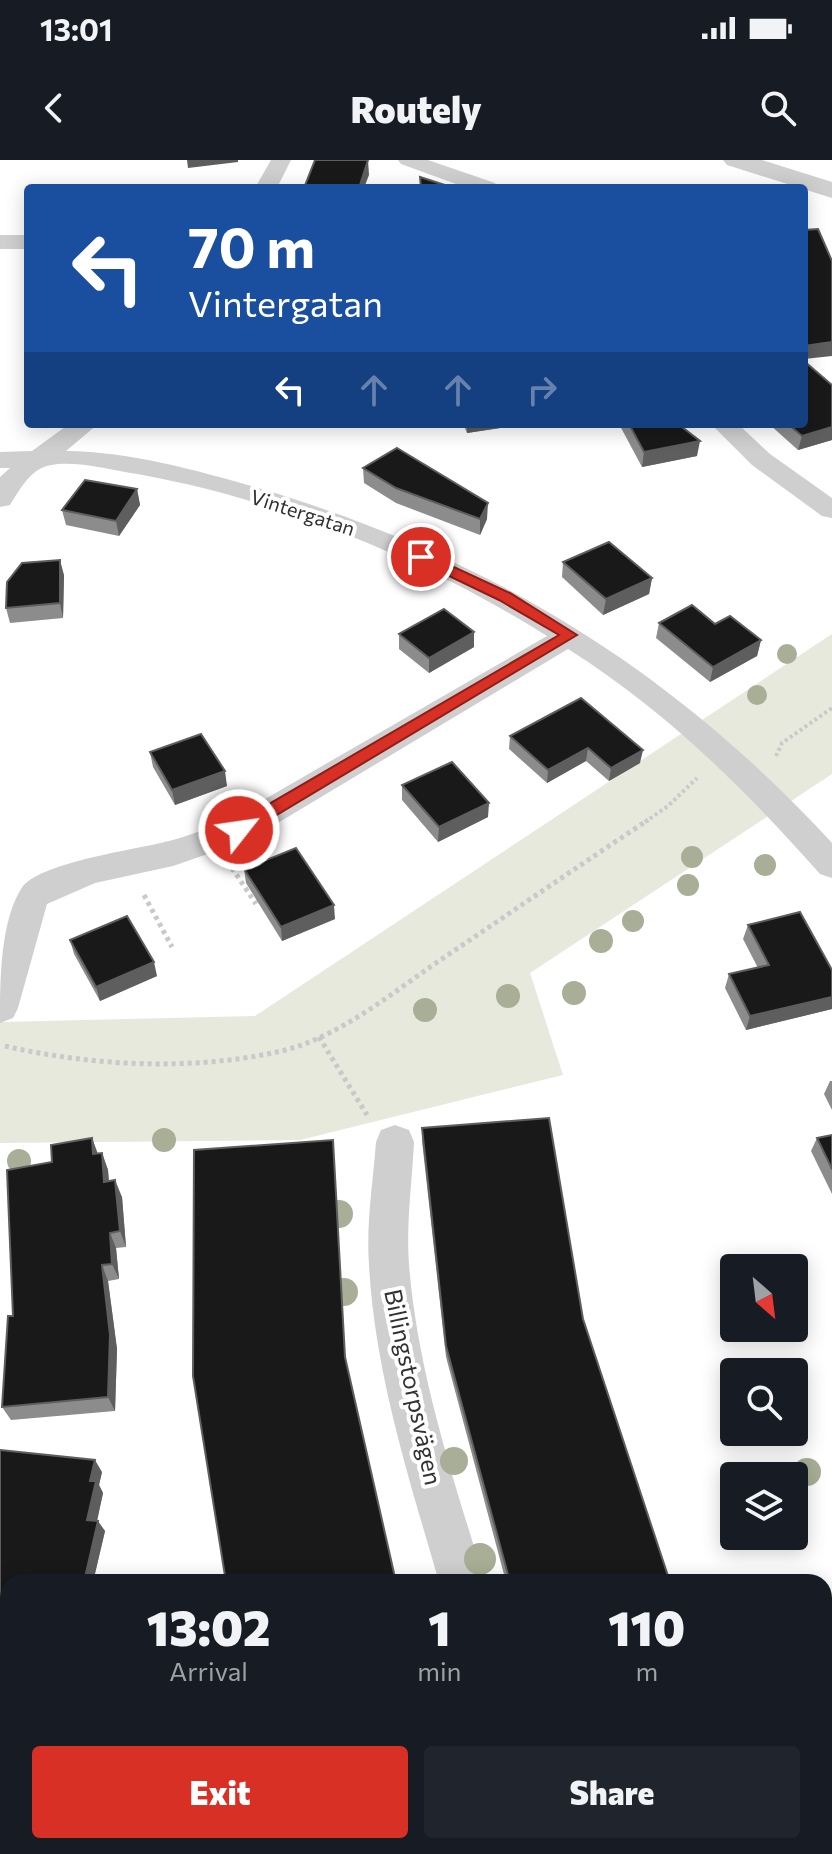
<!DOCTYPE html>
<html lang="en">
<head>
<meta charset="utf-8">
<style>
	:root { --surface:#171b24; --page:#20242c; --text:#f1f3f6; --muted:#9ea1a6; --accent:#d93025 }
	body { margin:0; font-family:Commissioner,sans-serif; background:var(--page); color:var(--text); height:100vh; display:flex; flex-direction:column; font-size:30px; white-space:nowrap }
	* { box-sizing:border-box; margin:0 }
	p { font-size:26px; color:var(--muted) }
	.icon { flex:none; width:44px; height:44px; fill:none; stroke:currentColor; stroke-width:2; stroke-linecap:round; stroke-linejoin:round }
	.map { position:relative; flex:1; overflow:hidden }
	.panel { position:absolute; left:0px; top:1414px; width:832px; height:280px; display:flex; flex-direction:column; background:var(--surface); border-radius:24px 24px 0 0; box-shadow:0 4px 20px #0003 }
	.panel>* { flex:none }
	.guide { position:absolute; left:24px; top:24px; width:784px; height:244px; border-radius:8px; box-shadow:0 4px 20px #0003; background:#1a4fa0; color:#fff; overflow:hidden }
	.needle { width:52px; rotate:152deg }
	.fabs { position:absolute; left:720px; top:1094px; display:grid; gap:16px }
	.fabs a { display:grid; place-items:center; width:88px; height:88px; border-radius:8px; background:var(--surface); box-shadow:0 4px 20px #0003; font-size:40px }
	.pin { position:absolute; display:grid; place-items:center; width:68px; height:68px; color:#fff; margin:-34px; border:4px solid #fff; border-radius:50%; box-shadow:0 2px 8px #0007 }
	.me { position:absolute; width:88px; margin:-44px; rotate:60deg; stroke-linejoin:round; filter:drop-shadow(0 0 6px #0008) }
	.turn { display:flex; align-items:center; gap:28px; height:168px; padding:0 32px; font-size:36px }
	.turn .icon { width:104px; height:104px; stroke-width:2.5 }
	.turn b { display:block; font-size:56px; line-height:68px }
	.lanes { display:flex; align-items:center; height:76px; padding:0 32px; background:#0003; justify-content:center; gap:40px; direction:ltr }
	.lanes .off { opacity:.35 }
	.eta { display:flex; justify-content:space-evenly; align-items:center; height:136px; text-align:center }
	.eta b { font-size:48px; font-weight:800; line-height:56px }
	.primary-button { display:flex; gap:16px; margin-top:auto; padding:16px 32px }
	.primary-button a { flex:1; height:92px; border-radius:8px; background:var(--accent); color:#fff; font-size:32px; font-weight:800; line-height:92px; text-align:center }
	.primary-button a+a { background:var(--page); color:var(--text) }
	.status { display:flex; justify-content:space-between; align-items:center; height:56px; padding:0 40px; background:var(--surface); direction:ltr }
	.status svg { height:22px; fill:currentColor }
	header { display:flex; justify-content:space-between; align-items:center; height:104px; padding:0 32px; background:var(--surface); font-size:36px; font-weight:800 }
	.map>svg:first-child { display:block }
	.green { fill:#e6e9dc }
	.lines { fill:none; stroke-linecap:round; stroke-linejoin:round }
	.path-far2 { stroke:#c9c9c9; stroke-width:4; stroke-dasharray:3 3; stroke-linecap:butt }
	.path-far1 { stroke:#c9c9c9; stroke-width:5; stroke-dasharray:4 4; stroke-linecap:butt }
	.path { stroke:#c9c9c9; stroke-width:6; stroke-dasharray:5 5; stroke-linecap:butt }
	.service { fill:#cfcfcf; fill-rule:evenodd }
	.minor { fill:#cfcfcf; fill-rule:evenodd }
	.tertiary { fill:#cfcfcf; fill-rule:evenodd }
	.tree { fill:#a8af96 }
	.wall { fill:#8c8c8c }
	.shaded-wall { fill:#5e5e5e }
	.building { fill:#191919; stroke:#5e5e5e; stroke-width:2 }
	.route { fill:#d93025; stroke:#8d1f18; stroke-width:2 }
	.labels { text-anchor:middle; dominant-baseline:central; stroke-width:8; stroke-linejoin:round; paint-order:stroke }
	.far-street-label { font-size:20px; fill:#323232; stroke:#fff }
	.street-label { font-size:24px; fill:#323232; stroke:#fff }
</style>
</head>
<body>
<div class="status"><b>13:01</b><svg viewBox="0 0 49 12"><path d="M0 12V9h3v3zM5 12V6h3v6zM10 12V3h3v9zM15 12V0h3v12zM26 1h20v11H26zM47 4h2v5h-2z"/></svg></div>
<header><svg class="icon" aria-label="back" viewBox="0 0 24 24"><path d="M15 5l-7 7 7 7"/></svg>Routely<svg class="icon" aria-label="search" viewBox="0 0 24 24"><circle cx="10" cy="10" r="6"/><path d="M15 15l6 6"/></svg></header>
<div class="map">
<svg width="832" height="1694" viewBox="0 0 832 1694">
	<rect width="100%" height="100%" fill="#fff"/>
	<g class="green">
		<polygon points="832,474 832,614 530,813 563,915 300,980 0,983 0,862 255,856"/>
		<polygon points="232,1686 466,1686 468,1692 238,1694"/>
	</g>
	<g class="lines">
		<g class="path-far2">
			<polyline points="776,596 782,583 832,548"/>
			<polyline points="645,662 668,646 697,618"/>
		</g>
		<g class="path-far1">
			<polyline points="232,708 256,744"/>
			<polyline points="144,735 172,787"/>
			<polyline points="319,877 367,955"/>
			<path d="M 5,886 C 92,906 190,911 277,892 C 335,880 388,836 436,803 C 507,755 577,707 648,660"/>
		</g>
		<g class="path">
			<polyline points="824,1587 832,1587"/>
			<polyline points="98,1686 109,1692"/>
		</g>
		<g class="service">
			<polygon points="132,1686 164,1686 160,1694 128,1694"/>
			<polygon points="492,1686 518,1686 522,1694 496,1694"/>
			<polygon points="784,1686 810,1686 812,1694 786,1694"/>
		</g>
		<g class="minor">
			<polygon points="271,0 291,0 277,28 255,28"/>
			<polygon points="398,0 428,0 495,23 498,28 467,28 401,4"/>
			<rect x="0" y="75" width="28" height="14"/>
			<path d="M 69,264 L 98,264 L 66,291 C 133,292 199,311 262,329 C 488,397 672,509 832,683 L 832,718 L 820,714 C 745,629 665,550 568,489 L 251,679 L 173,706 L 95,723 L 47,744 L 18,848 L 13,858 L 0,863 C 0,821 0,759 23,726 C 46,701 135,690 169,681 C 189,676 208,668 227,661 L 547,476 C 421,397 272,336 125,312 C 103,308 69,300 47,306 C 29,311 19,331 10,345 L 0,347 L 0,317 L 10,308 L 0,308 L 0,292 L 32,291 Z"/>
			<polygon points="711,264 738,264 770,294 832,338 832,358 822,356 752,305"/>
			<path d="M 395,965 L 409,970 L 414,982 C 412,1023 406,1064 409,1105 C 418,1214 453,1318 485,1422 L 439,1422 C 409,1318 375,1214 369,1105 C 366,1064 373,1023 376,982 L 381,970 Z"/>
			<rect x="0" y="1588" width="8" height="50"/>
			<polygon points="155,1686 209,1686 213,1694 158,1694"/>
		</g>
		<polygon class="tertiary" points="723,0 762,0 832,22 832,38 727,5"/>
	</g>
	<g class="tree">
		<circle cx="787" cy="494" r="10"/>
		<circle cx="757" cy="535" r="10"/>
		<circle cx="692" cy="697" r="11"/>
		<circle cx="765" cy="705" r="11"/>
		<circle cx="688" cy="725" r="11"/>
		<circle cx="633" cy="761" r="11"/>
		<circle cx="601" cy="781" r="12"/>
		<circle cx="574" cy="833" r="12"/>
		<circle cx="508" cy="836" r="12"/>
		<circle cx="425" cy="850" r="12"/>
		<circle cx="164" cy="980" r="12"/>
		<circle cx="19" cy="1001" r="12"/>
		<circle cx="339" cy="1054" r="14"/>
		<circle cx="344" cy="1132" r="14"/>
		<circle cx="454" cy="1301" r="14"/>
		<circle cx="807" cy="1312" r="14"/>
		<circle cx="480" cy="1399" r="16"/>
	</g>
	<g class="wall">
		<polygon points="832,225 832,280 798,290 769,264 804,264"/>
		<polygon points="463,264 527,264 467,273"/>
		<polygon points="619,264 678,264 697,296 642,307"/>
		<polygon points="363,308 487,359 480,375 396,343 364,323"/>
		<polygon points="137,329 140,345 119,376 66,365 62,350"/>
		<polygon points="563,402 652,418 649,434 603,455 562,417"/>
		<polygon points="64,415 63,458 10,463 6,448"/>
		<polygon points="659,463 715,464 761,480 757,496 710,522 656,478"/>
		<polygon points="474,472 474,487 429,513 399,489 399,474"/>
		<polygon points="581,538 640,603 609,621 586,601 547,623 509,589 510,576"/>
		<polygon points="150,592 227,626 175,645 153,607"/>
		<polygon points="402,625 488,657 438,682 402,640"/>
		<polygon points="244,709 335,759 282,781 246,723"/>
		<polygon points="748,765 832,810 832,849 746,870 725,828 729,814 758,808 743,779"/>
		<polygon points="70,780 157,816 100,841 74,794"/>
		<polygon points="830,921 832,921 832,950 824,934"/>
		<polygon points="422,968 583,1159 670,1422 506,1422 446,1197 422,981"/>
		<polygon points="832,975 832,1034 811,991 817,978"/>
		<polygon points="92,978 98,994 102,993 108,1010 109,1021 122,1037 126,1087 116,1088 119,1119 108,1121 117,1189 115,1251 11,1260 2,1247 13,1156 52,1002"/>
		<polygon points="0,1290 102,1312 99,1325 103,1333 97,1361 105,1371 93,1422 8,1422 8,1501 0,1500"/>
	</g>
	<g class="shaded-wall">
		<polygon points="187,0 238,0 238,2 188,8"/>
		<polygon points="368,0 369,15 364,28 359,28"/>
		<polygon points="832,182 832,196 804,199 804,186"/>
		<polygon points="467,264 527,264 467,273"/>
		<polygon points="832,267 832,280 798,290 802,276"/>
		<polygon points="700,281 697,296 642,307 644,292"/>
		<polygon points="137,329 140,345 119,376 116,361"/>
		<polygon points="488,343 487,359 480,375 480,359"/>
		<polygon points="60,400 64,415 63,458 60,443"/>
		<polygon points="652,418 649,434 603,455 606,439"/>
		<polygon points="474,472 474,487 429,513 429,498"/>
		<polygon points="761,480 757,496 710,522 713,507"/>
		<polygon points="588,588 586,601 547,623 548,610"/>
		<polygon points="643,590 640,603 609,621 611,608"/>
		<polygon points="225,611 227,626 175,645 172,630"/>
		<polygon points="489,643 488,657 438,682 439,667"/>
		<polygon points="334,745 335,759 282,781 281,767"/>
		<polygon points="154,802 157,816 100,841 96,827"/>
		<polygon points="832,837 832,849 746,870 750,856"/>
		<polygon points="92,978 98,995 93,994"/>
		<polygon points="102,993 108,1010 110,1039 104,1022"/>
		<polygon points="115,1020 122,1037 126,1087 120,1071"/>
		<polygon points="110,1073 116,1088 119,1119 112,1104"/>
		<polygon points="102,1105 108,1121 117,1189 115,1251 108,1237"/>
		<polygon points="95,1300 102,1312 99,1325 103,1333 95,1370 87,1360 90,1321"/>
		<polygon points="98,1361 105,1371 93,1422 84,1422"/>
	</g>
	<g class="building">
		<polygon points="315,0 368,0 359,28 304,28"/>
		<polygon points="420,17 454,28 421,28"/>
		<polygon points="818,69 832,101 832,182 804,186 804,70"/>
		<polygon points="804,201 832,225 832,267 802,276 788,264 804,264"/>
		<polygon points="629,264 678,264 700,281 644,292"/>
		<polygon points="397,288 488,343 480,359 396,328 363,308"/>
		<polygon points="85,320 137,329 116,361 62,350"/>
		<polygon points="609,382 652,418 606,439 563,402"/>
		<polygon points="60,400 60,443 6,448 7,422 22,403"/>
		<polygon points="692,445 715,464 730,456 761,480 713,507 659,463"/>
		<polygon points="444,449 474,472 429,498 399,474"/>
		<polygon points="581,538 643,590 611,608 588,588 548,610 510,576"/>
		<polygon points="201,574 225,611 172,630 150,592"/>
		<polygon points="452,602 489,643 439,667 402,625"/>
		<polygon points="296,688 334,745 281,767 244,709"/>
		<polygon points="800,752 832,810 832,837 750,856 729,814 769,805 748,765"/>
		<polygon points="127,756 154,802 96,827 70,780"/>
		<polygon points="549,958 583,1159 670,1422 510,1422 446,1186 422,968"/>
		<polygon points="832,975 832,1009 817,978"/>
		<polygon points="92,978 93,994 102,993 104,1022 115,1020 120,1071 110,1073 112,1104 102,1105 110,1175 108,1237 2,1247 8,1156 13,1156 7,1010 52,1002 51,985"/>
		<polygon points="333,980 345,1197 396,1422 226,1422 193,1216 194,990"/>
		<polygon points="0,1290 95,1300 90,1321 96,1321 87,1360 98,1361 84,1422 8,1422 8,1494 0,1493"/>
	</g>
	<polygon class="route" points="416,394 426,394 510,433 577,475 245,674 233,674 233,665 559,475 499,440 416,400"/>
	<g class="labels">
		<g class="far-street-label">
			<text transform="translate(303 352) rotate(18)">Vintergatan</text>
		</g>
		<g class="street-label">
			<text transform="translate(414 1227) rotate(78)">Billingstorpsvägen</text>
		</g>
	</g>
</svg>
<div class="fabs">
<a><svg class="needle" viewBox="-14 -14 28 28"><path d="M0-13l5 13h-10z" fill="#e53935"/><path d="M0 13l5-13h-10z" fill="#9ea1a6"/></svg></a>
<a><svg class="icon" aria-label="search" viewBox="0 0 24 24"><circle cx="10" cy="10" r="6"/><path d="M15 15l6 6"/></svg></a>
<a><svg class="icon" aria-label="layers" viewBox="0 0 24 24"><path d="M12 4l9 5-9 5-9-5zM3 14l9 5 9-5"/></svg></a>
</div>
<div class="pin" style="left:421px;top:397px;background:#d93025"><svg class="icon" aria-label="arrive" viewBox="0 0 24 24"><path d="M6 21V4h12l-3 4 3 4H6"/></svg></div>
<svg class="me" style="left:239px;top:670px" viewBox="-20 -20 40 40"><circle r="17" fill="#d93025" stroke="#fff" stroke-width="3"/><path d="M0-11L8 9 0 5-8 9z" fill="#fff"/></svg>
<div class="guide">
<div class="turn"><svg class="icon" aria-label="left" viewBox="0 0 24 24"><path d="M17 20v-9H6M10 6l-5 5 5 5"/></svg><div><b>70 m</b>Vintergatan</div></div>
<div class="lanes"><svg class="icon" aria-label="left" viewBox="0 0 24 24"><path d="M17 20v-9H6M10 6l-5 5 5 5"/></svg><svg class="icon off" aria-label="ahead" viewBox="0 0 24 24"><path d="M12 20V5M6 11l6-6 6 6"/></svg><svg class="icon off" aria-label="ahead" viewBox="0 0 24 24"><path d="M12 20V5M6 11l6-6 6 6"/></svg><svg class="icon off" aria-label="right" viewBox="0 0 24 24"><path d="M7 20v-9h11M14 6l5 5-5 5"/></svg></div>
</div>
<section class="panel">
<div class="eta">
<div><b>13:02</b><p>Arrival</p></div>
<div><b>1</b><p>min</p></div>
<div><b>110</b><p>m</p></div>
</div>
<div class="primary-button"><a>Exit</a><a>Share</a></div>
</section>
</div>
</body>
</html>
